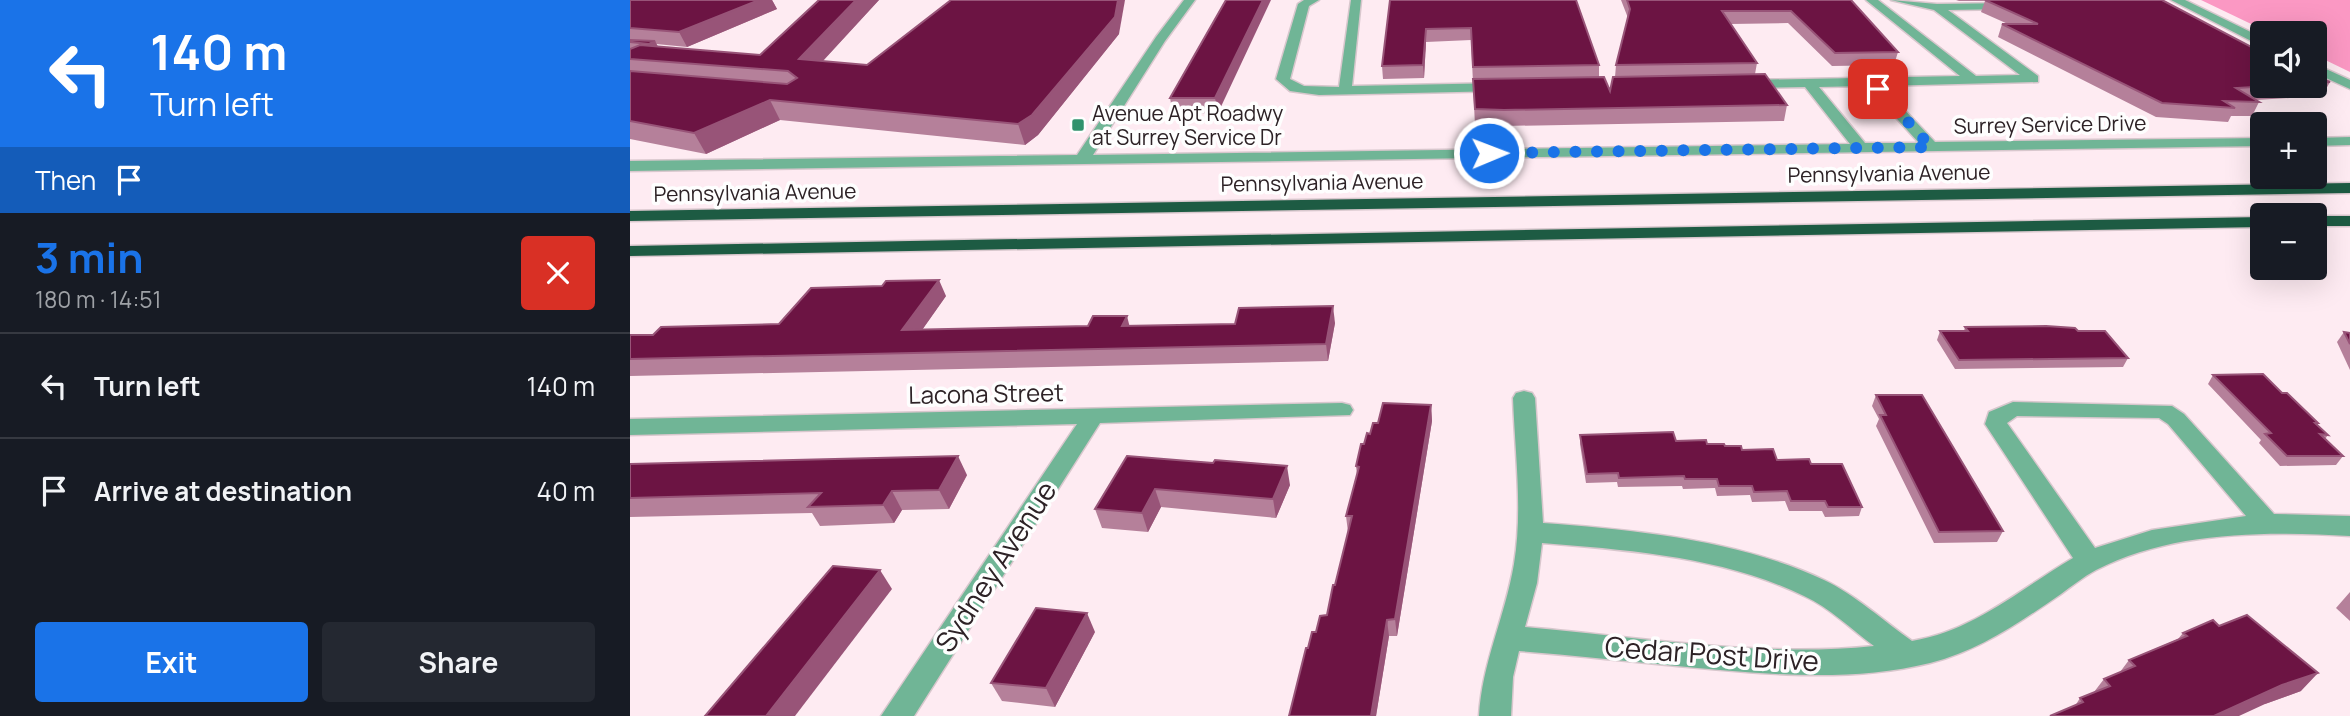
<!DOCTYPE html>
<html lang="en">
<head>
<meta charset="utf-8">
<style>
	:root { --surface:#171b24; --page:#242831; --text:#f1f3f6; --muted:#9ea1a6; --line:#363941; --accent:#1a73e8 }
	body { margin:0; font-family:Manrope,sans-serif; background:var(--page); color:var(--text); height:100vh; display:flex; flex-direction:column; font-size:26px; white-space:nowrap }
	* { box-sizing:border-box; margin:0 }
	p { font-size:23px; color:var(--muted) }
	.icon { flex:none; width:38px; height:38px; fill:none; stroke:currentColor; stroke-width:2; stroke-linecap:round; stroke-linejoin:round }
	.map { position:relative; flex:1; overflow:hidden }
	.sheet { display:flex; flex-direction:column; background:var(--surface); width:630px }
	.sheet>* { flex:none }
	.top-card { background:#1a73e8; color:#fff; overflow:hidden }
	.tools { position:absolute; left:1620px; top:21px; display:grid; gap:14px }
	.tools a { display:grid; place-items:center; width:77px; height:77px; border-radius:7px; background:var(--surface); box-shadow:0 7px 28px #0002; font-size:35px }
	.pin { position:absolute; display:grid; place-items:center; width:60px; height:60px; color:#fff; margin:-30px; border-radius:14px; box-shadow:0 4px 10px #0006 }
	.me { position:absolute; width:77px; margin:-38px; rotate:89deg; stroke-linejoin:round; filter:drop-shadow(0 0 5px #0008) }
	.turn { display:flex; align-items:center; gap:24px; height:147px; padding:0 35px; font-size:32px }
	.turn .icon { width:91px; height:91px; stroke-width:2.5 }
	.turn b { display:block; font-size:49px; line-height:60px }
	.then { display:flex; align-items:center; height:66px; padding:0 35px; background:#0003; gap:14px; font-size:26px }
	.round { display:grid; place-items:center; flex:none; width:74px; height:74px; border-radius:7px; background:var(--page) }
	.overview { display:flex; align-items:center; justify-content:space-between; height:119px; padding:0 35px }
	h1 { font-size:42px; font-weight:700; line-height:52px; color:var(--accent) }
	.action { display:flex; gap:14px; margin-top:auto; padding:14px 35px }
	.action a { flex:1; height:80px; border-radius:7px; background:var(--accent); color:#fff; font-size:28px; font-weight:700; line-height:80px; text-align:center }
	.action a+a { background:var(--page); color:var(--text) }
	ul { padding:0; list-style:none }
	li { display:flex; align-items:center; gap:21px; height:105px; padding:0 35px; border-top:2px solid var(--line) }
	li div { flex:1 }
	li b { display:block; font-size:26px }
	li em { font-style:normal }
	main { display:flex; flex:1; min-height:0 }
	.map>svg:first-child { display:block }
	.forest { fill:#fb98c3 }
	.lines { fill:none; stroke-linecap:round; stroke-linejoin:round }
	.minor-casing { stroke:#d8c7cd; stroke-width:3 }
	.highway-casing { stroke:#d8c7cd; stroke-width:3 }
	.minor { fill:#70b596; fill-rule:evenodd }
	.highway { fill:#1d5b43; fill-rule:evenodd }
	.wall { fill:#b5809a }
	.shaded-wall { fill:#985478 }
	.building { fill:#6c1443; stroke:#985478; stroke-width:2 }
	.route { stroke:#1a73e8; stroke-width:12; stroke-dasharray:0 21.6 }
	.poi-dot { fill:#30926d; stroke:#fefefe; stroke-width:2.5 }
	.labels { text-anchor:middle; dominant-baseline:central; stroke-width:7; stroke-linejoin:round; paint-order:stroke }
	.far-poi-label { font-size:21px; fill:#2d2226; stroke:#fefefe; text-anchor:start }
	.far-street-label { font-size:21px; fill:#2d2226; stroke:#fefefe }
	.street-label { font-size:24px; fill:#2d2226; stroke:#fefefe }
	.near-street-label { font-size:28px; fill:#2d2226; stroke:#fefefe }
</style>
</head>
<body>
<main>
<section class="sheet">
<div class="top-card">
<div class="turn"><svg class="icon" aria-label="left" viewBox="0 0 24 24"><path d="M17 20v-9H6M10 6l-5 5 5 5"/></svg><div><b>140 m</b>Turn left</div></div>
<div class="then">Then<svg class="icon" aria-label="arrive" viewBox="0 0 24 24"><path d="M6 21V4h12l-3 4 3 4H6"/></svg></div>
</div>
<div class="overview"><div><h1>3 min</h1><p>180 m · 14:51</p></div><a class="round" style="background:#d93025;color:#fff"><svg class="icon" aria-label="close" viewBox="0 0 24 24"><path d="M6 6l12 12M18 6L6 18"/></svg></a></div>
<ul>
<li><svg class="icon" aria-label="left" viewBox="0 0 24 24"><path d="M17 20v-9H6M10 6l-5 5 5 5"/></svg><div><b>Turn left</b></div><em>140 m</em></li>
<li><svg class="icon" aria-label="arrive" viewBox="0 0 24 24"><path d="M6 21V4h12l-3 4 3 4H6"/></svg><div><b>Arrive at destination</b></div><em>40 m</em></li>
</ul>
<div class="action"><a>Exit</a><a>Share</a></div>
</section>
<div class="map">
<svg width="1720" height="716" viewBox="0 0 1720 716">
	<rect width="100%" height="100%" fill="#feebf2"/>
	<polygon class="forest" points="1571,0 1720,0 1720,72 1685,55 1685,33 1640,33"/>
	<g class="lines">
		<g class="minor-casing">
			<g id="minor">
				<path d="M 554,0 L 565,0 L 535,41 L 463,155 L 1220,144 L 1175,87 L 1115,88 L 1108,84 L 1115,80 L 1330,76 L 1236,0 L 1248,0 L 1346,76 L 1390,75 L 1304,10 L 1261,0 L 1307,4 L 1381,3 L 1387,6 L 1381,9 L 1318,10 L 1408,76 L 1408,82 L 1252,86 L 1305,142 L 1633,138 L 1633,146 L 0,171 L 0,161 L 447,155 L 526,37 ZM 1237,86 L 1289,143 L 1235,143 L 1189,87 Z"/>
				<polygon points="674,0 689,0 679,6 660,79 674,86 709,87 721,0 731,0 722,86 873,83 880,87 873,91 689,95 660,91 646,79 668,4"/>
				<polygon points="1541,0 1555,0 1633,38 1633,47"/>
				<polygon points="1685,64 1720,80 1720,89 1685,73"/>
				<polygon points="1720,137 1720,145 1685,146 1685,138"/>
				<path d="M 894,391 L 902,393 L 905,398 L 913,523 C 1006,530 1109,540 1194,580 C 1224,594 1255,622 1282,641 C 1344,631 1390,589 1443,558 L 1355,424 L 1359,412 L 1383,402 L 1542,406 L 1554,414 L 1644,514 L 1720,516 L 1720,536 C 1637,531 1541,531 1466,570 C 1453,577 1442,586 1431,594 C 1390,622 1349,651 1300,663 C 1215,684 1123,673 1037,665 C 988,660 938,655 889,651 L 883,677 L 881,716 L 849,716 C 852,663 875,617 884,564 C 893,510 885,453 883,398 L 886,393 ZM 1387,416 L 1529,418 L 1538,424 L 1616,516 L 1522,530 L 1465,548 L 1377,423 ZM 912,543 C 1000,550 1094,557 1174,596 C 1199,607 1222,630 1244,646 C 1129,658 1010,637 895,627 L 907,583 Z"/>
				<polygon points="712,403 720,405 723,410 720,415 470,423 284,716 251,716 447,424 0,435 0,419"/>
			</g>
		</g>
		<g class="highway-casing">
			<g id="highway">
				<polygon points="1720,183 1720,193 0,221 0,211"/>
				<rect x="1685" y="216" width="35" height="10"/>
				<polygon points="1633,217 1633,227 0,256 0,246"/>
			</g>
		</g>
		<use href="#minor" class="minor"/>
		<use href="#highway" class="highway"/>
	</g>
	<g class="wall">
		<polygon points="0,0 142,0 147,9 57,47 26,44 28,47 130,55 189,0 249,0 193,61 237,65 489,34 408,135 395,145 150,120 76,154 0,139"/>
		<polygon points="596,0 588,113 543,114 540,98"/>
		<polygon points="760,0 969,65 969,77 980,91 985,77 986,65 998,18 991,0 1221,0 1268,52 1264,65 1202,66 1158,23 1100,24 1127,63 1125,74 1157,105 1154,121 873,126 845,126 841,40 796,42 794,78 753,79 752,66"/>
		<polygon points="1326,0 1532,0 1632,55 1633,86 1685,86 1685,76 1700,82 1692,96 1626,100 1629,102 1622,116 1601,116 1598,122 1526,117 1368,37 1372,24 1378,24 1351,12 1355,1 1329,1"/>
		<polygon points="316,296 292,330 705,323 698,361 0,376 0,335 23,335 149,324"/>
		<polygon points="1335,327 1448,331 1498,358 1493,367 1325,369 1307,340 1310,331 1334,331"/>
		<polygon points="1714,332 1720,333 1720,370 1707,342"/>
		<polygon points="1583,375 1652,393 1688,423 1687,424 1698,435 1695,439 1713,456 1706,465 1650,466 1629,443 1631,440 1578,384"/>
		<polygon points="1246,395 1373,531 1367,542 1304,543 1246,426 1249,419 1242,406"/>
		<polygon points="801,405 802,421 767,636 759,636 746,716 659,716 678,648 686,632 697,615 705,585 718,532 716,516 727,475 726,466 734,444 748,423"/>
		<polygon points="950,435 1046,441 1095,446 1147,460 1181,464 1232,507 1229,516 1195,517 1192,511 1159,511 1155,501 1122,502 1120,495 1087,496 1085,488 1053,489 1052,486 988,487 987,482 956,483 950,444"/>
		<polygon points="583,463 660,485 646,518 531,507 518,532 472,528 465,509"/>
		<polygon points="0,464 337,475 319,509 272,510 264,523 190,526 182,513 0,517"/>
		<polygon points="1720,592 1720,621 1706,608"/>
		<polygon points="465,632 425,707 372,701 361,683"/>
		<polygon points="1553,633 1671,691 1635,704 1445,706 1450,698 1464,692 1474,679 1490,672 1499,660 1548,639"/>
	</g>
	<g class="shaded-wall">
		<polygon points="129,0 142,0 147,9 57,47 49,32"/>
		<polygon points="226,0 249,0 177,78 169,59"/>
		<polygon points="488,0 495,0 489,34 408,135 395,145 388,124"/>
		<polygon points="633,0 641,0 588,113 585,98"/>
		<polygon points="796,29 796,42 794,78 793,65"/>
		<polygon points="25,41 33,56 27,59 19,44"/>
		<polygon points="140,100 150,120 76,154 64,133"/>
		<polygon points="309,280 316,296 280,347 272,330"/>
		<polygon points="703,306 705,323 698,361 696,344"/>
		<polygon points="497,316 501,332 492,326"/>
		<polygon points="801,405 802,421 767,636 765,619"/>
		<polygon points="328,456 337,475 319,509 309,490"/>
		<polygon points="657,466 660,485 646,518 643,499"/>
		<polygon points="525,489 531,507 518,532 512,513"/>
		<polygon points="262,491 272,510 264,523 253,505"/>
		<polygon points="250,570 262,589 165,716 136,716"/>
		<polygon points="457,613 465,632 425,707 416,688"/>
		<polygon points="757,620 759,636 746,716 741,716"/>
		<polygon points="1688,673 1671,691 1635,704 1609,716 1584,716 1652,685"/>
	</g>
	<g class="building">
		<polygon points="0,0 129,0 49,32 0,28"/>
		<polygon points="189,0 226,0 169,59 237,65 321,0 488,0 485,17 402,115 388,124 140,100 64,133 0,121 0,71 157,84 167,78 158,71 0,59 0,49 10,45 130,55"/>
		<polygon points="596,0 633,0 585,98 540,98"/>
		<polygon points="760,0 946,0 969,65 843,67 841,28 796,29 793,65 752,66"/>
		<polygon points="997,0 1221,0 1268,52 1205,53 1161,11 1092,11 1127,63 986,65 1000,9"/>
		<polygon points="1355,0 1532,0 1633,53 1628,54 1633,55 1633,86 1642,86 1606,88 1629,102 1594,101 1605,108 1532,103 1372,24 1408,24"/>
		<polygon points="0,40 25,41 19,44 0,42"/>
		<polygon points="1135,74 1157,105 874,110 845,109 843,79 974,77 980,91 983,77"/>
		<polygon points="1685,76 1700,82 1685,83"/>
		<polygon points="309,280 272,330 458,326 463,316 497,316 492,326 605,324 609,308 703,306 696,344 0,359 0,335 23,335 31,327 149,324 181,288 252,286 256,281"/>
		<polygon points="1416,326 1445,328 1448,331 1475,331 1498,358 1329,360 1310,331 1338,331 1335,327"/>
		<polygon points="1714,332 1720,333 1720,344"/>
		<polygon points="1633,374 1652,393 1657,393 1688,423 1685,423 1698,435 1690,434 1713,456 1657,456 1635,434 1641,433 1583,375"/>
		<polygon points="1246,395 1292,395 1373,531 1309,532 1250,415 1256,415"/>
		<polygon points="753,403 801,405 765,619 757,620 741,716 659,716 676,648 678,648 682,632 686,632 690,616 697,615 703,585 705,585 722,516 716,516 729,467 726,466 731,444 734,444 737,433 740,434 743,423 748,423"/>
		<polygon points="1043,432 1046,441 1076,440 1077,444 1094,444 1095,446 1111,446 1112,450 1143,449 1147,460 1179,459 1181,464 1212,464 1232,507 1198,507 1195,501 1161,501 1157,491 1124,492 1122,486 1089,486 1087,479 1055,479 1054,476 989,478 988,473 957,474 950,435"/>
		<polygon points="328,456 309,490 262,491 253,505 178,507 191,493 0,498 0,464"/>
		<polygon points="497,456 583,463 585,460 657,466 643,499 525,489 512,513 465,509"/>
		<polygon points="203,566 250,570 136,716 75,716"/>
		<polygon points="406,608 457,613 416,688 361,683"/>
		<polygon points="1617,615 1688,673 1652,685 1584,716 1420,716 1453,702 1450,698 1480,686 1474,679 1505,666 1499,660 1557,636 1553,633 1583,620 1589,626"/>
	</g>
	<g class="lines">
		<polyline class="route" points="859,153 1301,147 1248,89"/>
	</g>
	<rect class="poi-dot" x="441" y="118" width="14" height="14" rx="3.5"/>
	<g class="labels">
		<g class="far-poi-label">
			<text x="462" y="113">Avenue Apt Roadwy<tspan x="462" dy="24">at Surrey Service Dr</tspan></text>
		</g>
		<g class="far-street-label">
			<text transform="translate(1420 124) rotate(-1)">Surrey Service Drive</text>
			<text transform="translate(1259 173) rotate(-1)">Pennsylvania Avenue</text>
			<text transform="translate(692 182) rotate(-1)">Pennsylvania Avenue</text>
			<text transform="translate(125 192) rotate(-1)">Pennsylvania Avenue</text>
		</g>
		<g class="street-label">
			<text transform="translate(356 393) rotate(-1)">Lacona Street</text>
		</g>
		<g class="near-street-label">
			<text transform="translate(365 566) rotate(-57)">Sydney Avenue</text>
			<text transform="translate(1082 653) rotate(4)">Cedar Post Drive</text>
		</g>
	</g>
</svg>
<div class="tools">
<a><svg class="icon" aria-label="sound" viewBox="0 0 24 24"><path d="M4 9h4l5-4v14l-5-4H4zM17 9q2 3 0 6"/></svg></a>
<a>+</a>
<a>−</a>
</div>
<div class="pin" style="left:1248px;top:89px;background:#d93025"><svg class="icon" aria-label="arrive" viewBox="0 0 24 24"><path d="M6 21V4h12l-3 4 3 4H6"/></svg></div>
<svg class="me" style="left:859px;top:153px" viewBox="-20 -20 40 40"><circle r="17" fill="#1a73e8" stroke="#fff" stroke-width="3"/><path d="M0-11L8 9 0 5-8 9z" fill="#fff"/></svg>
</div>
</main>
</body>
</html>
